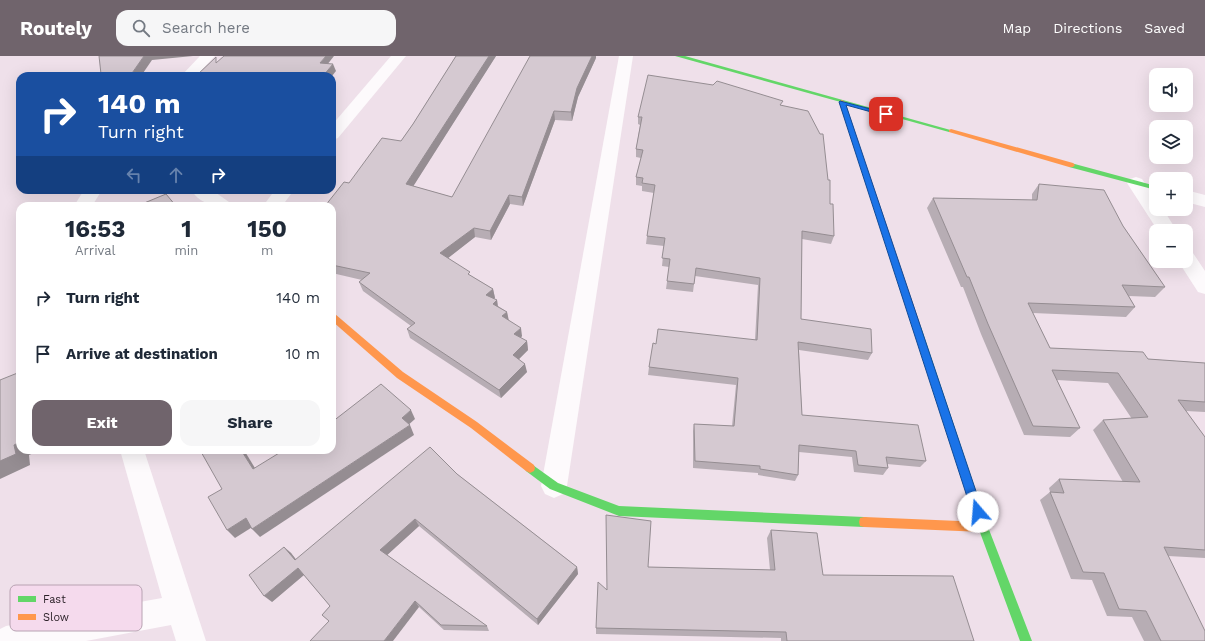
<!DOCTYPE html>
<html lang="en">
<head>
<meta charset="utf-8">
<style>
	:root { --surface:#fff; --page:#f6f6f7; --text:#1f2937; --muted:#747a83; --accent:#70646c }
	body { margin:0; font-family:"Work Sans",sans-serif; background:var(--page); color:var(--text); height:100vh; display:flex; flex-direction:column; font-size:15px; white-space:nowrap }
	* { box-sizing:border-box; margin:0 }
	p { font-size:13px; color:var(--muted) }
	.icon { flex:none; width:22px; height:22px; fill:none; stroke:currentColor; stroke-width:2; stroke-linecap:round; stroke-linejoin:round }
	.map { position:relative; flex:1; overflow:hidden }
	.sheet { position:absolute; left:16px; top:146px; width:320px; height:252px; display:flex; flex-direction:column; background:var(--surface); border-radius:12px; box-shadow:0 4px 16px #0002 }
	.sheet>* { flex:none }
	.guide { position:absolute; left:16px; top:16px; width:320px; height:122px; border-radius:12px; box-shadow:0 4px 16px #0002; background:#1a4fa0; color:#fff; overflow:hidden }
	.tools { position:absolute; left:1149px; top:12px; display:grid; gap:8px }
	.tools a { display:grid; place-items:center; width:44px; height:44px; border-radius:8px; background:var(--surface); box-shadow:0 4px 16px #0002; font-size:20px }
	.pin { position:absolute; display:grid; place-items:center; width:34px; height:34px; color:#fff; margin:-17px; border-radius:8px; box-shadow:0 2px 6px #0006 }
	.me { position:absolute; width:44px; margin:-22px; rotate:342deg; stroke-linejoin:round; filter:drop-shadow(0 0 3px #0008) }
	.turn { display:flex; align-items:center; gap:14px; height:84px; padding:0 16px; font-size:18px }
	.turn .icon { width:52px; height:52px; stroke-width:2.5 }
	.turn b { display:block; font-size:28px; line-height:34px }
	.lanes { display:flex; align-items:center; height:38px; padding:0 16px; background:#0003; justify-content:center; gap:20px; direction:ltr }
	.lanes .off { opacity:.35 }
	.eta { display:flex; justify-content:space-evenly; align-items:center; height:68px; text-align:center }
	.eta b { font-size:24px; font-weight:700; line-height:28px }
	.primary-button { display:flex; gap:8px; margin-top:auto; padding:8px 16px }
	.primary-button a { flex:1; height:46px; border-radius:12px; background:var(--accent); color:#fff; font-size:16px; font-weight:700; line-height:46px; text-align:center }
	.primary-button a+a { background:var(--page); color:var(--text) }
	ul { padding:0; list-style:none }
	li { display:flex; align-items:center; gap:12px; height:56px; padding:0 16px }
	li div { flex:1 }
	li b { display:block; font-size:15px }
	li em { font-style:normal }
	header { display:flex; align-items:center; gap:24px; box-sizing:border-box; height:56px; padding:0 20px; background:var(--accent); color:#fff }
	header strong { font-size:19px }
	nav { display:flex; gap:22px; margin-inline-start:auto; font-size:14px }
	.search { width:280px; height:36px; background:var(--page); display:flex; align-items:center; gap:10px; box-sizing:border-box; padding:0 14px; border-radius:12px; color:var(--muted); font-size:15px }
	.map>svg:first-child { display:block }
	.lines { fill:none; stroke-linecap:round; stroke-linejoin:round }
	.street { fill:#fdfafc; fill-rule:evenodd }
	.fast { fill:#63d668; fill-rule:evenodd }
	.slow { fill:#ff974d; fill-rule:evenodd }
	.wall { fill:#b7adb4 }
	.shaded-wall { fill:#958d92 }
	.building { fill:#d5c9d1; stroke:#958d92 }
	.route { fill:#1a73e8; stroke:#114b97 }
	.key { fill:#f5daed; stroke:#b8a2b2; stroke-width:1 }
	.key-label { font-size:11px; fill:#2b2128 }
</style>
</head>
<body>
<header>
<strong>Routely</strong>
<div class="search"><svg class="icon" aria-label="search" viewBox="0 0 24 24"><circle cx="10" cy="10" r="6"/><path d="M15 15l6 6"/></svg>Search here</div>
<nav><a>Map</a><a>Directions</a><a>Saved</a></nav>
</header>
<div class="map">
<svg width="1205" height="585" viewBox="0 0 1205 585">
	<rect width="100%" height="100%" fill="#efe0ea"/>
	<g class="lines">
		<g class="street">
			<polygon points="200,0 215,0 196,20 181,20"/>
			<polygon points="391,0 406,0 338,82 332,84 332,69"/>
			<polygon points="619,0 633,0 567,430 563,438 554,442 545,438 541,430"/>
			<polygon points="1136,121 1142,123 1156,143 1156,153 1163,153 1177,175 1158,175 1127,127 1130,123"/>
			<polygon points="84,134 102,134 92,150 74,150"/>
			<path d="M 191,134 L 212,134 L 229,146 L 232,150 C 215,150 202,150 191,134 Z"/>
			<polygon points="275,134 294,134 282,150 263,150"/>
			<polygon points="1186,134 1205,139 1205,151 1186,146"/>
			<polygon points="1186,195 1193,197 1205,215 1205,238 1198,236 1178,205 1186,205"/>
			<polygon points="120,394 144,394 206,585 176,585 171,569 86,585 0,585 0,573 6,570 162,542"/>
		</g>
		<g class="fast">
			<polygon points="675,0 685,0 954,75 953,76 949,76"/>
			<polygon points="1069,107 1071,107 1156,130 1156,134 1069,111"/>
			<polygon points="917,268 921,271 988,471 1032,585 1020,585 978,471 913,271"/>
			<polygon points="530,407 558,427 619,450 864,461 868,462 869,466 868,470 864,471 619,460 550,433 526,415 525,412 526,409"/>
		</g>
		<g class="slow">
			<polygon points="842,44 845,46 921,271 920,273 914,273 913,271 839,46"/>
			<polygon points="951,73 1073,107 1075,109 1073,111 1069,111 949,76 949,74"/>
			<polygon points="332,257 335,258 403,316 477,366 534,409 535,412 534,415 530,417 526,415 471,372 397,322 332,265"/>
			<polygon points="864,461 983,466 987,467 988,471 987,475 983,476 864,471 860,470 859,466 860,462"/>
		</g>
	</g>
	<g class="wall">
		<polygon points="456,0 496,0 413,130 452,141 596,2 578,41 572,65 555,64 523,150 510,148 491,184 475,181 448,202 471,220 493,233 495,242 494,243 497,244 498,250 507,256 508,264 522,280 521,282 527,285 528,294 519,303 527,316 501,342 410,282 407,273 411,270 363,235 359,226 362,224 332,217 332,150 349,127 401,85 413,68"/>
		<polygon points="782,50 830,148 834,180 831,188 802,183 801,263 872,297 868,304 799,294 802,359 926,405 920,411 887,408 888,412 883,419 854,416 852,401 799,396 798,419 795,425 758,419 758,417 693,412 693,375 694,368 732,370 736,329 648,319 649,311 656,288 755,284 758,229 695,220 693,236 666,233 669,211 662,210 664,190 646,188 647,180 654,137 642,135 642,130 636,129 636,121 641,102 636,101 636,93 640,69 638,68 638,61"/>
		<polygon points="1039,128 1123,170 1165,231 1155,241 1129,240 1135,251 1126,261 1033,257 1050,292 1148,303 1205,307 1205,356 1186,355 1205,381 1205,502 1168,500 1205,585 1144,585 1132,561 1107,560 1092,524 1071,523 1040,444 1050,436 1049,432 1059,423 1123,426 1093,374 1103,364 1132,363 1108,327 1057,324 1080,372 1070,381 1024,379 981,278 963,231 961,231 927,152 933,142 1032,144 1032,138"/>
		<polygon points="457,418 577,511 578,518 538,569 419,470 387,499 487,570 489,575 444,574 419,551 329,565 322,559 330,550 304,519 272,546 284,491 291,497 296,504"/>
		<polygon points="771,474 823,519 974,585 781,585 781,582 596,578 596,572 607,533 648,511 770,514 767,482"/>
	</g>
	<g class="shaded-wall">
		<polygon points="144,0 193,0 152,4 141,20 130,20"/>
		<polygon points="326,0 334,0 323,14 320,7"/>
		<polygon points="489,0 496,0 409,137 406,128"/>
		<polygon points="592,0 596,0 596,2 578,41 572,65 571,56 577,32"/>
		<polygon points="333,8 336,15 332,20 323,20"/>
		<polygon points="554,55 555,64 523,150 522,141"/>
		<polygon points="509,139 510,148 491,184 490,175"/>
		<polygon points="474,172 475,181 443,206 440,197"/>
		<polygon points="493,233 495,242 488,247 486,239"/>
		<polygon points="497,244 498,253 493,248"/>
		<polygon points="507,256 509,265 502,260"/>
		<polygon points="521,272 522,280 516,286 514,278"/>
		<polygon points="527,285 528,294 514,308 513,299"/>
		<polygon points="525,308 527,316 501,342 499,334"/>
		<polygon points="411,354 415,363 406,371 402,362"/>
		<polygon points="410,369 414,379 260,481 252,473"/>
		<polygon points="20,386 20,394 41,394 29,399 30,409 0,423 0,405 14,389"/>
		<polygon points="241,394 244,394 261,422 253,413"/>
		<polygon points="246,462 254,470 235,482 227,474"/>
		<polygon points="415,463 419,470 385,501 380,494"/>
		<polygon points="284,491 291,497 302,511 295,504"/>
		<polygon points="577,511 578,518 538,569 537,563"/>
		<polygon points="298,512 305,518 272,546 264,540"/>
		<polygon points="415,545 419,551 393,585 384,585"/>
	</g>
	<g class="building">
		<polygon points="99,0 144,0 130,20 99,20 101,18"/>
		<polygon points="224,0 326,0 320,7 333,8 323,20 196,20 216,1 216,7"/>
		<polygon points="456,0 489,0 406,128 452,141 530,0 592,0 577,32 571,56 554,55 522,141 509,139 490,175 474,172 440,197 470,216 468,218 493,233 486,239 497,244 493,248 507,256 502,260 521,272 514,278 527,285 513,299 525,308 499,334 407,273 415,267 359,226 370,217 332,209 332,150 325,150 344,126 349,127 382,82 401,85 413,68"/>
		<polygon points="648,19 713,29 717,25 783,45 780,49 808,55 820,78 823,78 828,124 830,124 830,148 833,148 834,180 802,175 801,263 871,273 872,297 798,286 802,359 918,369 926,405 886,401 888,412 858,409 856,395 799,389 798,419 760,413 760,410 695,405 694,368 734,370 738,322 649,311 653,287 656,288 658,273 757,284 760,222 696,212 694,228 667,225 670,203 662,202 665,182 647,180 655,129 642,127 643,122 636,121 643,94 636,93 642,61 638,61"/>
		<polygon points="1039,128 1104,134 1123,170 1165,231 1122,229 1135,251 1028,247 1050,292 1143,296 1148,303 1205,307 1205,346 1178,344 1205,381 1205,494 1164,491 1205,575 1205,585 1161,585 1146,555 1119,553 1104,517 1083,516 1050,436 1064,437 1059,423 1140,426 1103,364 1148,361 1118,317 1052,314 1080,372 1033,370 988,268 969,221 967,221 933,142 1037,144"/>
		<polygon points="166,138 176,150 137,150"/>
		<polygon points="20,316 20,386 14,389 16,398 0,405 0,324"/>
		<polygon points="381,328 411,354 402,362 410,369 252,473 246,462 227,474 208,441 222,433 200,394 241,394 253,413 284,394 332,394 332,366"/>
		<polygon points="430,391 457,418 577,511 537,563 415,463 380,494 487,570 441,569 415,545 384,585 310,585 329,565 322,559 330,550 298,512 264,540 249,519 284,491 295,504"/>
		<polygon points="606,459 651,465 648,511 775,514 771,474 817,477 823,519 953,520 974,585 787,585 786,576 596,572 598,526 607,534"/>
	</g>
	<polygon class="route" points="840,45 890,58 886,60 846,49 983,456 982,460 978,461 974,460 972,456 839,46"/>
	<rect x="10" y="529" width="132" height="46" rx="6" class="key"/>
	<rect x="18" y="540" width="18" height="6" fill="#63d668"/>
	<rect x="18" y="558" width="18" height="6" fill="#ff974d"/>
	<g class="key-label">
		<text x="43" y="547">Fast</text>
		<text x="43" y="565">Slow</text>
	</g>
</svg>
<div class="tools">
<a><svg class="icon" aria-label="sound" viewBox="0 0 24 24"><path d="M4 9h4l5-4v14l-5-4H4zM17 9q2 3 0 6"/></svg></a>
<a><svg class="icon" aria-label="layers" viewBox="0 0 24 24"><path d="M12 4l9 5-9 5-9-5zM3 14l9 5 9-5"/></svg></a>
<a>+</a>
<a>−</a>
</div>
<div class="pin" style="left:886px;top:58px;background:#d93025"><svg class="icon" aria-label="arrive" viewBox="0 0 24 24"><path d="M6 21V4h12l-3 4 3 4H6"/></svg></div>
<svg class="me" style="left:978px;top:456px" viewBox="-20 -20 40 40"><circle r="19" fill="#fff"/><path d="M0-13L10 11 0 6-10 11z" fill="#1a73e8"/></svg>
<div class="guide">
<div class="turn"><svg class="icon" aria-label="right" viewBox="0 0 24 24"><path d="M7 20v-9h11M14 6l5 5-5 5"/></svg><div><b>140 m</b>Turn right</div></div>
<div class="lanes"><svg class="icon off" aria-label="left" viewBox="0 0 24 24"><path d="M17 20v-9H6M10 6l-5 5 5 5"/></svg><svg class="icon off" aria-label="ahead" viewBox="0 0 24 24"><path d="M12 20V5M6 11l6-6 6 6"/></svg><svg class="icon" aria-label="right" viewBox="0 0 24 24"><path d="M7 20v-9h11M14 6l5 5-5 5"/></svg></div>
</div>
<section class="sheet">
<div class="eta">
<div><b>16:53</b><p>Arrival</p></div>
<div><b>1</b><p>min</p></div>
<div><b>150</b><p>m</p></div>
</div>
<ul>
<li><svg class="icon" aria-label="right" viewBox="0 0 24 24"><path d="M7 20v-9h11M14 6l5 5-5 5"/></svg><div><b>Turn right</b></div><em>140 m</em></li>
<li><svg class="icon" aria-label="arrive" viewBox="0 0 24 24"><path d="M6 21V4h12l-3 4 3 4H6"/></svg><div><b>Arrive at destination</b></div><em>10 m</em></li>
</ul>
<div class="primary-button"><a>Exit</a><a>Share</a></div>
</section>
</div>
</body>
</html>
